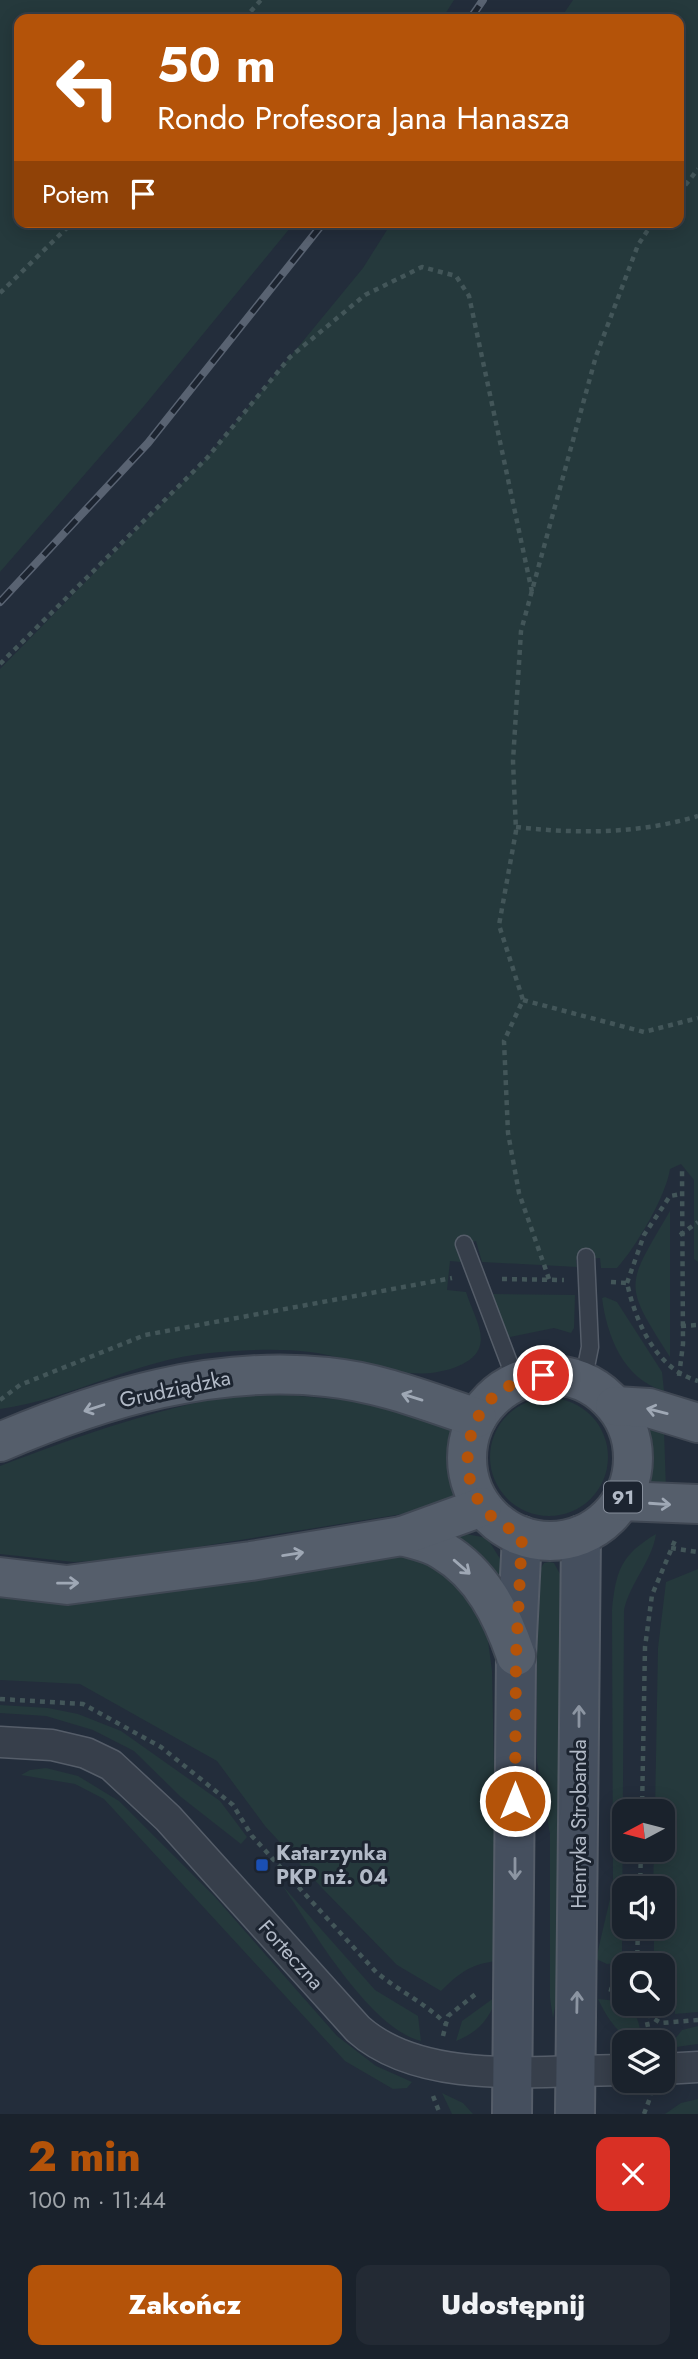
<!DOCTYPE html>
<html lang="pl">
<head>
<meta charset="utf-8">
<style>
	:root { --surface:#1a222c; --page:#232a34; --text:#f1f3f6; --muted:#9fa4a9; --line:#383f48; --accent:#b45309 }
	body { margin:0; font-family:Jost,sans-serif; background:var(--page); color:var(--text); height:100vh; display:flex; flex-direction:column; font-size:26px; white-space:nowrap }
	* { box-sizing:border-box; margin:0 }
	p { font-size:23px; color:var(--muted) }
	.icon { flex:none; width:38px; height:38px; fill:none; stroke:currentColor; stroke-width:2; stroke-linecap:round; stroke-linejoin:round }
	.map { position:relative; height:2114px; overflow:hidden }
	.sheet { display:flex; flex-direction:column; background:var(--surface); flex:1 }
	.sheet>* { flex:none }
	.hud { position:absolute; left:14px; top:14px; width:670px; height:214px; border-radius:14px; box-shadow:0 4px 18px #0003,0 0 0 2px var(--line); background:#b45309; color:#fff; overflow:hidden }
	.needle { width:46px; rotate:263deg }
	.fabs { position:absolute; left:612px; top:1799px; display:grid; gap:14px }
	.fabs a { display:grid; place-items:center; width:63px; height:63px; border-radius:14px; background:var(--surface); box-shadow:0 4px 18px #0003,0 0 0 2px var(--line); font-size:35px }
	.pin { position:absolute; display:grid; place-items:center; width:60px; height:60px; color:#fff; margin:-30px; border:4px solid #fff; border-radius:50%; box-shadow:0 2px 7px #0007 }
	.me { position:absolute; width:77px; margin:-38px; rotate:0deg; stroke-linejoin:round; filter:drop-shadow(0 0 5px #0008) }
	.turn { display:flex; align-items:center; gap:24px; height:147px; padding:0 28px; font-size:32px }
	.turn .icon { width:91px; height:91px; stroke-width:2.5 }
	.turn b { display:block; font-size:49px; line-height:60px }
	.then { display:flex; align-items:center; height:66px; padding:0 28px; background:#0003; gap:14px; font-size:26px }
	.round { display:grid; place-items:center; flex:none; width:74px; height:74px; border-radius:14px; background:var(--page) }
	.headline { display:flex; align-items:center; justify-content:space-between; height:119px; padding:0 28px }
	h1 { font-size:42px; font-weight:800; line-height:52px; color:var(--accent) }
	.cta { display:flex; gap:14px; margin-top:auto; padding:14px 28px }
	.cta a { flex:1; height:80px; border-radius:14px; background:var(--accent); color:#fff; font-size:28px; font-weight:800; line-height:80px; text-align:center }
	.cta a+a { background:var(--page); color:var(--text) }
	.map>svg:first-child { display:block }
	.green { fill:#25393c }
	.lines { fill:none; stroke-linecap:round; stroke-linejoin:round }
	.lane-casing { stroke:#555d69; stroke-width:19 }
	.street-casing { stroke:#555d69; stroke-width:33 }
	.secondary-casing { stroke:#555d69; stroke-width:42 }
	.primary-casing { stroke:#404854; stroke-width:42 }
	.path { stroke:#435659; stroke-width:4.5; stroke-dasharray:5 5; stroke-linecap:butt }
	.lane { stroke:#373f4b; stroke-width:16 }
	.street { stroke:#373f4b; stroke-width:30 }
	.secondary { stroke:#454f5e; stroke-width:38 }
	.primary { stroke:#555e6b; stroke-width:38 }
	.rail-casing { stroke:#596372; stroke-width:8 }
	.rail { stroke:#1c2430; stroke-width:5; stroke-dasharray:16; stroke-linecap:butt }
	.oneway { stroke:#9fa8b5 }
	.oneway2 { stroke:#8c95a2 }
	.route { stroke:#b45309; stroke-width:12; stroke-dasharray:0 21.6 }
	.transit-dot { fill:#1a4fb4; stroke:#1c2430; stroke-width:2.5 }
	.labels { text-anchor:middle; dominant-baseline:central; stroke-width:6; stroke-linejoin:round; paint-order:stroke }
	.shield { fill:#1c2430; stroke:#858d9a; stroke-width:2 }
	.shield-label { font-size:19px; font-weight:bold; fill:#b2bac7 }
	.street-label { font-size:21px; fill:#b2bac7; stroke:#1c2430 }
	.poi-label { font-size:21px; font-weight:bold; fill:#b2bac7; stroke:#1c2430; text-anchor:start }
</style>
</head>
<body>
<div class="map">
<svg width="698" height="2114" viewBox="0 0 698 2114">
	<rect width="100%" height="100%" fill="#232d3b"/>
	<g class="green">
		<polygon points="0,0 454,0 442,19 19,19 19,222 295,222 144,406 0,572"/>
		<path d="M 573,0 L 698,0 L 698,1262 L 694,1259 L 694,1180 L 681,1164 L 670,1169 C 666,1196 636,1247 617,1268 L 601,1268 L 600,1258 L 576,1260 L 577,1267 L 482,1262 L 476,1241 L 455,1246 L 461,1262 L 450,1261 L 447,1290 L 466,1292 C 475,1321 499,1350 456,1367 C 406,1386 359,1358 310,1352 C 279,1348 241,1350 210,1353 C 137,1359 72,1399 0,1409 L 0,669 L 207,458 L 363,268 L 392,222 L 416,222 L 418,227 L 422,222 L 679,222 L 679,19 L 560,19 Z"/>
		<path d="M 670,1211 L 670,1357 C 622,1282 626,1287 670,1211 Z"/>
		<polygon points="493,1294 575,1295 574,1328 571,1333 554,1328 510,1337 505,1335"/>
		<path d="M 605,1297 L 617,1302 L 662,1372 L 664,1391 C 623,1379 607,1336 602,1298 Z"/>
		<path d="M 254,1392 L 367,1402 L 453,1423 C 448,1453 451,1475 458,1505 L 122,1559 L 74,1562 L 0,1554 L 0,1466 C 84,1434 165,1405 254,1392 Z"/>
		<circle cx="549" cy="1457" r="59"/>
		<polygon points="647,1424 664,1430 666,1490 644,1487"/>
		<polygon points="456,1532 487,1538 511,1576 511,1590 453,1539"/>
		<path d="M 656,1534 C 652,1561 630,1583 624,1610 L 622,1954 L 617,1963 L 607,1964 L 596,1959 L 613,1886 L 612,1610 C 616,1570 621,1555 656,1534 Z"/>
		<path d="M 402,1556 L 437,1565 L 484,1611 L 492,1671 L 498,1961 C 472,1963 459,1973 441,1991 L 397,1965 L 323,1889 L 265,1826 L 217,1761 L 80,1684 L 0,1680 L 0,1591 L 53,1598 L 120,1598 Z"/>
		<polygon points="549,1562 554,1563 560,1574 557,1997 553,2018 550,1998 550,1834 537,1761 537,1575 544,1563"/>
		<polygon points="698,1569 698,2012 675,2014 675,1965 654,1965 654,1927 663,1927 663,1888 653,1888 654,1850 663,1850 663,1811 655,1811 658,1648 666,1582"/>
		<polygon points="0,1705 48,1708 78,1714 121,1731 220,1801 247,1837 241,1844 181,1797 134,1751 93,1730 46,1716 0,1713"/>
		<polygon points="46,1768 78,1776 119,1801 215,1897 337,2036 376,2066 412,2082 407,2088 393,2089 345,2061 104,1799 75,1784 21,1775 30,1770"/>
		<path d="M 282,1885 L 375,1990 L 418,2016 L 421,2041 C 369,2028 312,1928 282,1885 Z"/>
		<path d="M 498,1995 C 490,2018 479,2032 456,2041 L 462,2021 Z"/>
		<path d="M 598,1999 C 630,2001 639,2011 642,2042 C 621,2042 606,2016 598,1999 Z"/>
		<polygon points="698,2026 698,2044 676,2047 675,2039 682,2030"/>
		<polygon points="442,2093 463,2103 473,2114 452,2114"/>
		<polygon points="698,2099 698,2114 665,2114 681,2103"/>
	</g>
	<g class="lines">
		<g class="lane-casing">
			<g id="lane">
				<polyline points="464,1244 516,1381"/>
				<polyline points="583,1382 590,1347 586,1257"/>
			</g>
		</g>
		<g class="street-casing">
			<g id="street">
				<path d="M 0,1742 L 52,1745 L 86,1753 L 111,1765 L 168,1818 L 358,2029 C 423,2087 542,2070 625,2070"/>
				<polyline points="663,2069 698,2067"/>
			</g>
		</g>
		<g class="secondary-casing">
			<g id="secondary">
				<polyline points="512,2114 516,1656 522,1536"/>
				<polyline points="575,2114 581,1535"/>
			</g>
		</g>
		<g class="primary-casing">
			<g id="primary">
				<circle cx="550" cy="1458" r="83"/>
				<polyline points="615,1406 649,1408 698,1423"/>
				<path d="M 0,1442 C 103,1398 215,1365 327,1377 C 379,1382 429,1402 477,1418"/>
				<polyline points="621,1501 698,1504"/>
				<path d="M 402,1536 C 415,1540 432,1543 443,1551 C 482,1574 502,1615 516,1656"/>
				<polyline points="0,1577 67,1585 251,1561 402,1536 482,1507"/>
			</g>
		</g>
		<g class="path">
			<polyline points="244,19 261,0"/>
			<polyline points="679,193 698,169"/>
			<polyline points="0,293 73,222"/>
			<polyline points="0,664 207,458 290,357 365,295 422,267 456,276 469,296 532,592"/>
			<path d="M 516,827 C 577,834 639,834 698,816"/>
			<polyline points="523,1000 644,1032 698,1018"/>
			<polyline points="680,1235 698,1222"/>
			<polyline points="502,1279 564,1280"/>
			<polyline points="549,1279 519,1193 508,1133 504,1041 523,1000 499,925 516,831 513,761 521,631 596,356 638,245 653,222"/>
			<path d="M 611,1282 L 627,1283 C 636,1323 656,1369 698,1381"/>
			<polyline points="627,1283 644,1235 670,1196 681,1194"/>
			<polyline points="681,1326 698,1325"/>
			<polyline points="679,1376 683,1344 682,1168"/>
			<polyline points="0,1400 20,1385 145,1335 452,1278"/>
			<polyline points="671,1548 698,1552"/>
			<path d="M 0,1699 L 83,1704 L 161,1747 L 233,1805 L 252,1836 L 376,1972 C 399,1991 425,2003 446,2024"/>
			<polyline points="642,1811 645,1647 652,1595 676,1538"/>
			<polyline points="640,1888 641,1850"/>
			<polyline points="637,1965 638,1927"/>
			<polyline points="609,1989 625,1994"/>
			<polyline points="639,2004 645,2013 651,2041"/>
			<polyline points="646,2014 661,2023 698,2020"/>
			<polyline points="443,2036 448,2016 477,1993"/>
			<polyline points="433,2096 440,2114"/>
			<polyline points="644,2114 651,2095"/>
		</g>
		<use href="#lane" class="lane"/>
		<use href="#street" class="street"/>
		<use href="#secondary" class="secondary"/>
		<use href="#primary" class="primary"/>
		<g class="rail-casing">
			<g id="rail">
				<polyline points="470,19 483,0"/>
				<polyline points="0,602 148,443 324,222"/>
			</g>
		</g>
		<use href="#rail" class="rail"/>
	</g>
	<defs><path id="oneway-shaft" d="M-6 0H5M1.5-3L5.5 0L1.5 3" fill="none" stroke-width="1.6" stroke-linecap="round" stroke-linejoin="round" transform="scale(1.75)"/></defs>
	<g class="oneway">
		<use href="#oneway-shaft" transform="translate(412 1397) rotate(-163)"/>
		<use href="#oneway-shaft" transform="translate(94 1408) rotate(162)"/>
		<use href="#oneway-shaft" transform="translate(657 1411) rotate(-166)"/>
		<use href="#oneway-shaft" transform="translate(660 1504) rotate(4)"/>
		<use href="#oneway-shaft" transform="translate(293 1554) rotate(-9)"/>
		<use href="#oneway-shaft" transform="translate(462 1567) rotate(41)"/>
		<use href="#oneway-shaft" transform="translate(68 1583) rotate(-1)"/>
	</g>
	<g class="oneway2">
		<use href="#oneway-shaft" transform="translate(579 1716) rotate(-90)"/>
		<use href="#oneway-shaft" transform="translate(515 1869) rotate(90)"/>
		<use href="#oneway-shaft" transform="translate(577 2002) rotate(-89)"/>
	</g>
	<g class="lines">
		<path class="route" d="M 515,1801 L 516,1656 L 522,1536 C 509,1528 492,1520 483,1507 C 458,1475 465,1424 493,1397 C 507,1384 525,1379 543,1375"/>
	</g>
	<rect class="transit-dot" x="255" y="1858" width="14" height="14" rx="3.5"/>
	<g class="labels">
		<rect class="shield" x="604" y="1481.5" width="38" height="31" rx="5"/>
		<g class="shield-label">
			<text x="623" y="1497">91</text>
		</g>
		<g class="street-label">
			<text transform="translate(175 1389) rotate(-12)">Grudziądzka</text>
			<text transform="translate(579 1824) rotate(-90)">Henryka Strobanda</text>
			<text transform="translate(291 1955) rotate(48)">Forteczna</text>
		</g>
		<g class="poi-label">
			<text x="276" y="1853">Katarzynka<tspan x="276" dy="24">PKP nż. 04</tspan></text>
		</g>
	</g>
</svg>
<div class="fabs">
<a><svg class="needle" viewBox="-14 -14 28 28"><path d="M0-13l5 13h-10z" fill="#e53935"/><path d="M0 13l5-13h-10z" fill="#9fa4a9"/></svg></a>
<a><svg class="icon" aria-label="sound" viewBox="0 0 24 24"><path d="M4 9h4l5-4v14l-5-4H4zM17 9q2 3 0 6"/></svg></a>
<a><svg class="icon" aria-label="search" viewBox="0 0 24 24"><circle cx="10" cy="10" r="6"/><path d="M15 15l6 6"/></svg></a>
<a><svg class="icon" aria-label="layers" viewBox="0 0 24 24"><path d="M12 4l9 5-9 5-9-5zM3 14l9 5 9-5"/></svg></a>
</div>
<div class="pin" style="left:543px;top:1375px;background:#d93025"><svg class="icon" aria-label="arrive" viewBox="0 0 24 24"><path d="M6 21V4h12l-3 4 3 4H6"/></svg></div>
<svg class="me" style="left:515px;top:1801px" viewBox="-20 -20 40 40"><circle r="17" fill="#b45309" stroke="#fff" stroke-width="3"/><path d="M0-11L8 9 0 5-8 9z" fill="#fff"/></svg>
<div class="hud">
<div class="turn"><svg class="icon" aria-label="left" viewBox="0 0 24 24"><path d="M17 20v-9H6M10 6l-5 5 5 5"/></svg><div><b>50 m</b>Rondo Profesora Jana Hanasza</div></div>
<div class="then">Potem<svg class="icon" aria-label="arrive" viewBox="0 0 24 24"><path d="M6 21V4h12l-3 4 3 4H6"/></svg></div>
</div>
</div>
<section class="sheet">
<div class="headline"><div><h1>2 min</h1><p>100 m · 11:44</p></div><a class="round" style="background:#d93025;color:#fff"><svg class="icon" aria-label="close" viewBox="0 0 24 24"><path d="M6 6l12 12M18 6L6 18"/></svg></a></div>
<div class="cta"><a>Zakończ</a><a>Udostępnij</a></div>
</section>
</body>
</html>
